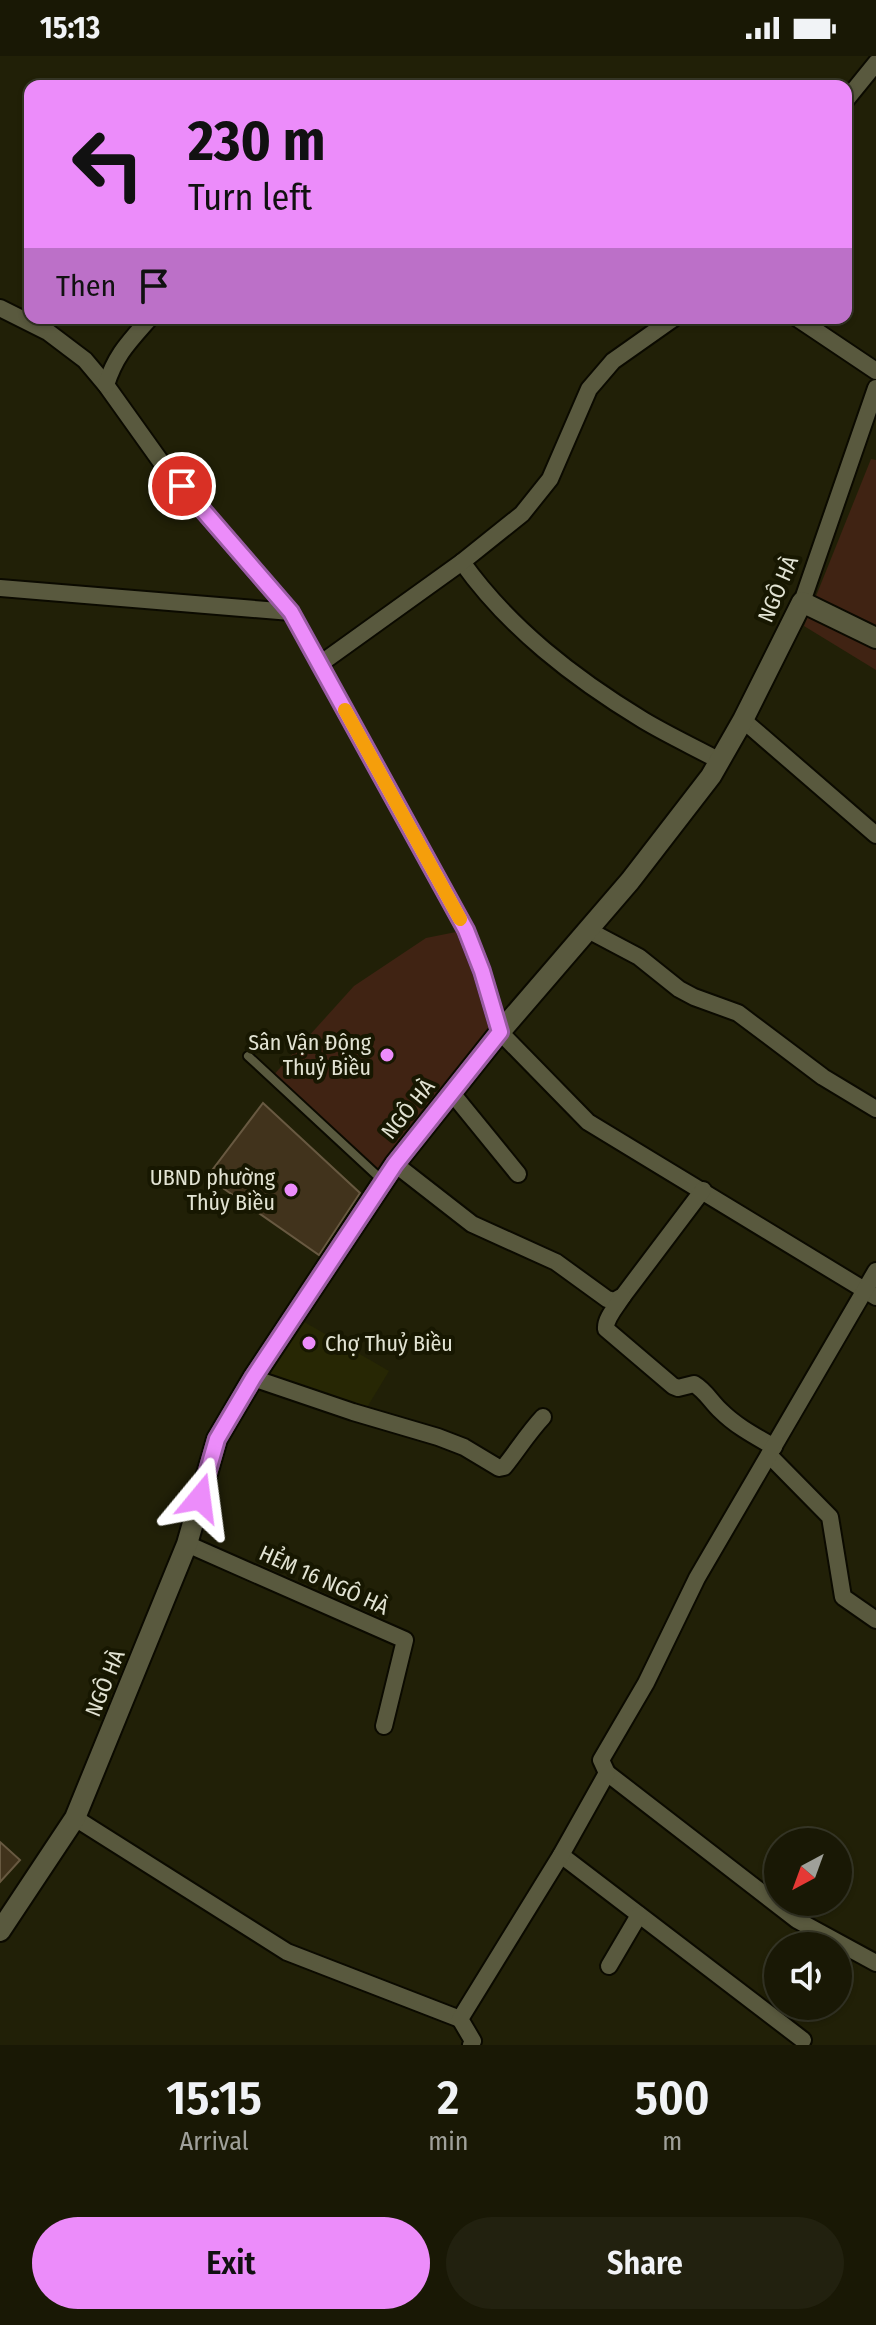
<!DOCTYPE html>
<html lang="en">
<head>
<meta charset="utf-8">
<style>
	:root { --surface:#191805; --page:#22210f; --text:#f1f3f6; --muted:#9fa09a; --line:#373727; --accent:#ec8cfa }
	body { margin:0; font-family:"Fira Sans Condensed",sans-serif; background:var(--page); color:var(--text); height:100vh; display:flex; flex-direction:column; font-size:30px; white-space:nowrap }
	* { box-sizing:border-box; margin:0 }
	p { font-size:26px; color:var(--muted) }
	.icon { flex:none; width:44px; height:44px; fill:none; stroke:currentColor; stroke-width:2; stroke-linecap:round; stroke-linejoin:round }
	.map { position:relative; height:1989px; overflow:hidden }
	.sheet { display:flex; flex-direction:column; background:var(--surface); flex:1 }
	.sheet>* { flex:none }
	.guide { position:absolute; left:24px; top:24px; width:828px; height:244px; border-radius:16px; box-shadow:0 2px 6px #0004,0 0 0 2px var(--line); background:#ec8cfa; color:#111; overflow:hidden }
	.needle { width:52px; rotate:221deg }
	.buttons { position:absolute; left:764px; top:1772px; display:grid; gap:16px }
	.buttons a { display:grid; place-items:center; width:88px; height:88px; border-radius:50%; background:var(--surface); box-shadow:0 2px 6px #0004,0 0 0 2px var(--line); font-size:40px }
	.pin { position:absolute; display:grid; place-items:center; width:68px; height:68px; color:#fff; margin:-34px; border:4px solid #fff; border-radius:50%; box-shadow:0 2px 8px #0007 }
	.me { position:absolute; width:88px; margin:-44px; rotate:16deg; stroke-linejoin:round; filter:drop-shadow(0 0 6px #0008) }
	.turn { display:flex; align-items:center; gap:28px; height:168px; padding:0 32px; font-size:36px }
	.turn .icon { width:104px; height:104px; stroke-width:2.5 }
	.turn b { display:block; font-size:56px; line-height:68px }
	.then { display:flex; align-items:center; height:76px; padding:0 32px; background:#0003; gap:16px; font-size:30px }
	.eta { display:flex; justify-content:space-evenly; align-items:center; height:136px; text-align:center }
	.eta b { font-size:48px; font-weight:600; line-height:56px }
	.button { display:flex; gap:16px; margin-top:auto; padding:16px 32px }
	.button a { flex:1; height:92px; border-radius:48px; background:var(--accent); color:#111; font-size:32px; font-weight:600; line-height:92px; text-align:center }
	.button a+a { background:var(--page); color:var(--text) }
	.status { display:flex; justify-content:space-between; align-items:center; height:56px; padding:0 40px; background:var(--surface); direction:ltr }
	.status svg { height:22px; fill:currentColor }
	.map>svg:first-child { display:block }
	.built { fill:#272704 }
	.green { fill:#402313 }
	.building { fill:#41331c; stroke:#685941; stroke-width:2 }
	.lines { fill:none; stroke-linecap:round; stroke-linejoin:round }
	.service-casing { stroke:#0b0a00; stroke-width:12 }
	.minor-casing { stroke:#0b0a00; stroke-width:20 }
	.tertiary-casing { stroke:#0b0a00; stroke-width:24 }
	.service { stroke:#59593e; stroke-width:8 }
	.minor { stroke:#59593e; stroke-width:16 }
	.tertiary { stroke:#59593e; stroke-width:20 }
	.route-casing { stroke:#995ba2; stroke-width:20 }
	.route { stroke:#ec8cfa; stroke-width:14 }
	.slow { stroke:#f59e0b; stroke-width:14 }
	.poi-dot { fill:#ec8cfa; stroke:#171701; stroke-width:3 }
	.labels { text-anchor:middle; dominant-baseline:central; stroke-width:8; stroke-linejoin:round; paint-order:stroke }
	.street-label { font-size:22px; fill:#e2e3d3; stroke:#171701 }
	.poi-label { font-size:22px; fill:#e2e3d3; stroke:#171701; text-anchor:end }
</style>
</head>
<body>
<div class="status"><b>15:13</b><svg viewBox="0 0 49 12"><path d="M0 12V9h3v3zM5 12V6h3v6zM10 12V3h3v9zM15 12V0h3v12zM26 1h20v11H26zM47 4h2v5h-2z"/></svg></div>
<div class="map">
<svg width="876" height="1989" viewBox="0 0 876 1989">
	<rect width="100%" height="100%" fill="#212007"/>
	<polygon class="built" points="294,1260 389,1315 363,1358 253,1322"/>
	<g class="green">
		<polygon points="871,403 876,404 876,614 804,570"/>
		<polygon points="466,874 500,976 383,1125 271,1022 354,930 426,882"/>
	</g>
	<g class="building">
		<polygon points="263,1047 360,1137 319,1199 207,1121"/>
		<polygon points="0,1786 20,1804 0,1826"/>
	</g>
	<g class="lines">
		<g class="service-casing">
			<polyline id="service" points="248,1000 383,1125"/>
		</g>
		<g class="minor-casing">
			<g id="minor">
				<polyline points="846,44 876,7"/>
				<polyline points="0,252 48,276 85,304 106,329 161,406 291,556"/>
				<polyline points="797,262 876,315"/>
				<path d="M 106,329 C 116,298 129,286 150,262"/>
				<path d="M 462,506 C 509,572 574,622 643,664 C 668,679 694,691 720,705"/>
				<polyline points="0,532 291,556 466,874 482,915 500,976 588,1066 876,1241"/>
				<polyline points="802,546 876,332"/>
				<polyline points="320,608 462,506 522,458 550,423 589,333 613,305 674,262"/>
				<polyline points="743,664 876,779"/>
				<polyline points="588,874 639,901 679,933 694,941 738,957 823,1021 876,1053"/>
				<polyline points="452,1037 518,1118"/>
				<polyline points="395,1108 472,1168 556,1206 607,1243 614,1245 623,1240 703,1134"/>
				<path d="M 623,1240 C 617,1250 605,1262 606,1273 L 673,1330 L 678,1332 L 694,1328 C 706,1335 711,1346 721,1355 C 736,1370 755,1380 774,1391"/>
				<path d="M 253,1322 L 353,1356 L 438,1381 L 464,1391 L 499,1412 L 504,1411 C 517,1395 528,1377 543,1361"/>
				<polyline points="769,1399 830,1461 843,1541 876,1564"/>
				<polyline points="187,1488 405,1584 384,1670"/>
				<polyline points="607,1717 797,1864 876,1907"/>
				<polyline points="75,1762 287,1896 460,1963"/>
				<polyline points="561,1799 803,1984"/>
				<polyline points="609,1910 639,1859"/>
				<polyline points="471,1989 473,1985 460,1963 561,1799 607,1717 601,1704 646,1627 697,1522 876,1215"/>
			</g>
		</g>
		<g class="tertiary-casing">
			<polyline id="tertiary" points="0,1875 75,1762 187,1488 217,1383 253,1322 395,1108 500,976 630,825 711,720 743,664 802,546 876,582"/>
		</g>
		<use href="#service" class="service"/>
		<use href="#minor" class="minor"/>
		<use href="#tertiary" class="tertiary"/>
	</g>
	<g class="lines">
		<g class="route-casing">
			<polyline id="route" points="182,430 291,556 466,874 482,915 500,976 395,1108 253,1322 217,1383 200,1442"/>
		</g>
		<use href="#route" class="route"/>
		<polyline class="slow" points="345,654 460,863"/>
	</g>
	<g class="poi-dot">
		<circle cx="387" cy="999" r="8"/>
		<circle cx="291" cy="1134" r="8"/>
		<circle cx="309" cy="1287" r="8"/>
	</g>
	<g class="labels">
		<g class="street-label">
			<text transform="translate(778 533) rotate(-67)">NGÔ HÀ</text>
			<text transform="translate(408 1053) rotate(-51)">NGÔ HÀ</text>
			<text transform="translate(324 1524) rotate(24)">HẺM 16 NGÔ HÀ</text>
			<text transform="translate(105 1627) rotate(-68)">NGÔ HÀ</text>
		</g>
		<g class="poi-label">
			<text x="371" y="986">Sân Vận Động<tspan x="371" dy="25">Thuỷ Biều</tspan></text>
			<text x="275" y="1121">UBND phường<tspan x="275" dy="25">Thủy Biều</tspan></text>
			<text x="325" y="1287" text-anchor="start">Chợ Thuỷ Biều</text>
		</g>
	</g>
</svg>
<div class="buttons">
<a><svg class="needle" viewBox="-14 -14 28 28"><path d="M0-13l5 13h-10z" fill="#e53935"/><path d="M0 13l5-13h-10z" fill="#9fa09a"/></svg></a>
<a><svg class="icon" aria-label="sound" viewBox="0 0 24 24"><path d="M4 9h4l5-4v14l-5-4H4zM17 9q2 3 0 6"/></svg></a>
</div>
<div class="pin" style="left:182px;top:430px;background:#d93025"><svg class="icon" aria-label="arrive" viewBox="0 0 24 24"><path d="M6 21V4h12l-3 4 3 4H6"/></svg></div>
<svg class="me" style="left:200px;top:1442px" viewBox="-20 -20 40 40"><path d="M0-17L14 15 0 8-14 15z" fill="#ec8cfa" stroke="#fff" stroke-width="4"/></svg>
<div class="guide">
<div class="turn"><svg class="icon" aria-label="left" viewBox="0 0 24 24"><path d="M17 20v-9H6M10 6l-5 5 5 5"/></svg><div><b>230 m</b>Turn left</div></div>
<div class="then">Then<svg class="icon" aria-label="arrive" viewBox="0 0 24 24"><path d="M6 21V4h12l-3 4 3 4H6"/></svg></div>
</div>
</div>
<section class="sheet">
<div class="eta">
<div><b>15:15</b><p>Arrival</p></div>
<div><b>2</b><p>min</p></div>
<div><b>500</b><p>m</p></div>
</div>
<div class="button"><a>Exit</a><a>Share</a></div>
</section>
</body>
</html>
